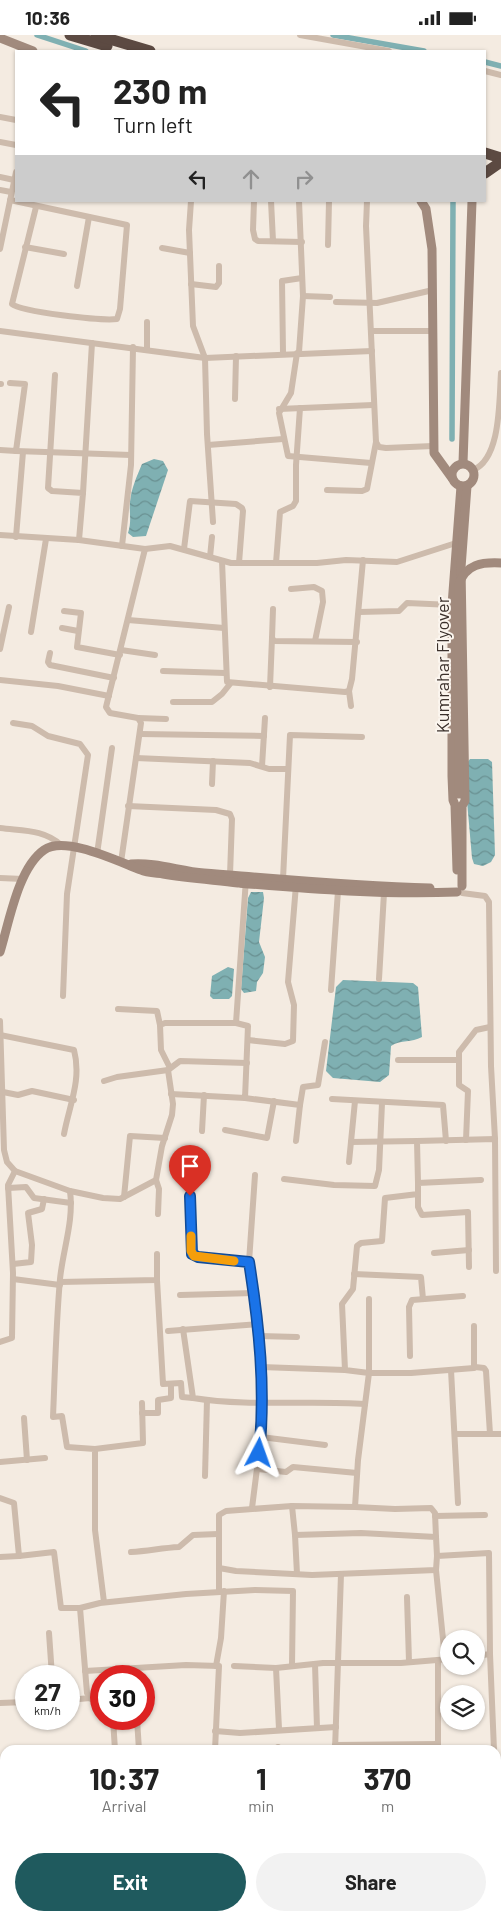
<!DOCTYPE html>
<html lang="en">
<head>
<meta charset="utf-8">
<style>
	:root { --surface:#fff; --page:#f2f2f2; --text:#222; --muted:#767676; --accent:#1f5a5e }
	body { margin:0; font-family:Barlow,sans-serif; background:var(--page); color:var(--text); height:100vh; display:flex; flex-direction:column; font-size:19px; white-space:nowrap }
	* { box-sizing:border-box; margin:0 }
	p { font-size:16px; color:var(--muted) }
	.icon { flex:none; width:28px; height:28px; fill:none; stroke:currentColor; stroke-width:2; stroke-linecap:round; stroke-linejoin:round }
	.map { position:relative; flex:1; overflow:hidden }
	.drawer { position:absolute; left:0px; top:1710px; width:501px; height:176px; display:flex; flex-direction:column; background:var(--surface); border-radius:15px 15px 0 0; box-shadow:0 1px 4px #0004 }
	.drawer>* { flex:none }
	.hud { position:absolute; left:15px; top:15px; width:471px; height:152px; border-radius:0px; box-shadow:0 1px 4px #0004; background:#fff; color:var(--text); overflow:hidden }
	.fabs { position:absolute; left:440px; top:1595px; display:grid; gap:10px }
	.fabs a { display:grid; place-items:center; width:45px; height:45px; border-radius:50%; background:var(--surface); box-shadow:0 1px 4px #0004; font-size:25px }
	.speed { position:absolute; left:15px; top:1630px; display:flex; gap:10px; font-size:25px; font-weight:700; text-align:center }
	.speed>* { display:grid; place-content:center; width:65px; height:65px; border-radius:50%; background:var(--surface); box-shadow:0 1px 4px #0004; line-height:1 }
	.speed small { font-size:12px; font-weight:400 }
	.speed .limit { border:8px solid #d22; background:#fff; color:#111 }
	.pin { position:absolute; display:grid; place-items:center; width:42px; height:42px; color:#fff; margin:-51px -21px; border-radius:50% 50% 50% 0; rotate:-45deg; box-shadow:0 0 5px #0007 }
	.pin .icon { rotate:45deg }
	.me { position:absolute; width:55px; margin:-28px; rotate:4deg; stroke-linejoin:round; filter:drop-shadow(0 0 4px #0008) }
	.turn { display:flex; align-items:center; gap:18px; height:105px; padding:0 15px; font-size:22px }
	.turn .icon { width:65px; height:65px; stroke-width:2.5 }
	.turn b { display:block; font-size:35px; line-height:42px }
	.lanes { display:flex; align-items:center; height:48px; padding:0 15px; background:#0003; justify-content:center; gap:25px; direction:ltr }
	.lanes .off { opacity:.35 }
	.eta { display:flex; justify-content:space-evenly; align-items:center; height:85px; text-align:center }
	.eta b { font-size:30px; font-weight:700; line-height:35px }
	.action { display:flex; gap:10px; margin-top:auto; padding:10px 15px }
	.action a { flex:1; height:58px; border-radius:30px; background:var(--accent); color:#fff; font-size:20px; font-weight:700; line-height:58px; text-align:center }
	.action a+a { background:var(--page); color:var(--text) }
	.status { display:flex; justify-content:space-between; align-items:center; height:35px; padding:0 25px; background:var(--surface); direction:ltr }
	.status svg { height:14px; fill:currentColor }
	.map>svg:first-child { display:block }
	.water { fill:url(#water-waves) }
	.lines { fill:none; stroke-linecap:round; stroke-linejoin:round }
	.canal { stroke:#7fb0b2; stroke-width:5.5 }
	.street { stroke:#cdbbac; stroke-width:6 }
	.secondary { stroke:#a18a7d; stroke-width:9 }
	.highway { stroke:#5c4a42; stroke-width:11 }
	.secondary-bridge { stroke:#a18a7d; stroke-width:9 }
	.route-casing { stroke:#114b97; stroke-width:12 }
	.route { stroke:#1a73e8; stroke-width:9 }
	.slow { stroke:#f59e0b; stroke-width:9 }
	.labels { text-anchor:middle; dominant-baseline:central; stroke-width:4; stroke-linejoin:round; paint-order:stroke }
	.street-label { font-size:18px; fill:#3b302b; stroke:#fbf5ee }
</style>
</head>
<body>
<div class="status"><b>10:36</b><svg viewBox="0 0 49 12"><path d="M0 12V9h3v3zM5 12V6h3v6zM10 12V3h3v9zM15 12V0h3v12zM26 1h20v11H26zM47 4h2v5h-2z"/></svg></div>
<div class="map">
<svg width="501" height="1886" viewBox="0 0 501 1886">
	<defs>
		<pattern id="water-waves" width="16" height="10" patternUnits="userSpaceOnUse" patternTransform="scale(1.25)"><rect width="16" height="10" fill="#7fb0b2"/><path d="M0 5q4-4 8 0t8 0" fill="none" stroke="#699091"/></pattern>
	</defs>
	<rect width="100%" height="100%" fill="#f4ebe1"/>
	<g class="water">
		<path d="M 154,424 L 163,426 L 168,435 L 146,501 L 133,502 L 128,498 C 132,486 129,478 130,467 C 131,454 137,441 142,429 Z"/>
		<polygon points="470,724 488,724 492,727 495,820 491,827 483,831 474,829 472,823 464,732"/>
		<polygon points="251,857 263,857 264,863 259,907 265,922 263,938 257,947 256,956 244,958 241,954 248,863"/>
		<polygon points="228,932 234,934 232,961 229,964 213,964 210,961 212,941"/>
		<path d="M 343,945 L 413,948 L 418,952 L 422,1002 C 411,1008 402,1004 391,1011 L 389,1040 L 380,1047 L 333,1043 L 326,1036 L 336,952 Z"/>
	</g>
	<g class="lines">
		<g class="canal">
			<polyline points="37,0 86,16"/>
			<polyline points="333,0 424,16"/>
			<polyline points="485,27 501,31"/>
			<polyline points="452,404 453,166"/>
		</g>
		<g class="street">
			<polyline points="300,0 389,16"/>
			<polyline points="485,36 501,40"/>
			<polyline points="0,82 16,85"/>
			<polyline points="0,107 16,110"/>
			<polyline points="0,142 14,145"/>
			<polyline points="0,155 11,157"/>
			<path d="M 10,165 L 127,190 L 120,274 L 117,284 C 102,286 21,277 12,269 L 36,172"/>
			<polyline points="191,166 189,195 193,291 205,323 207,399 213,487"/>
			<polyline points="254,166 253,195 255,204 258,206 302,207"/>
			<polyline points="271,166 273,206"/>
			<polyline points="367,166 366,191 376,407 379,412 386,413 433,411"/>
			<polyline points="328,210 329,166"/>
			<polyline points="25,212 64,219"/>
			<polyline points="162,213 190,218"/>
			<polyline points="0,214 16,137"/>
			<polyline points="191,249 216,252 219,248 219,231"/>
			<polyline points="77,251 89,182"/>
			<polyline points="303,261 330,262"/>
			<polyline points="336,267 377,268 433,255"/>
			<polyline points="147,287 147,314"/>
			<polyline points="0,296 205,323 372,316"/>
			<polyline points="372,296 433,296"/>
			<polyline points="299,317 303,261 299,166"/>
			<polyline points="283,318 282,246 302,243"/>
			<polyline points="297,318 291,358 279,378 288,421 371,428"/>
			<polyline points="55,340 48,453 52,456 83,458 79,505"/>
			<polyline points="0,349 1,349"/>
			<polyline points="235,364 236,321"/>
			<polyline points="279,374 373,370"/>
			<polyline points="208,410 283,404"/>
			<polyline points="0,415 16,416 25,349 10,348"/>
			<polyline points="16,416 131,420"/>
			<path d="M 473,435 C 501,424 499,366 501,338"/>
			<polyline points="327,455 362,456 367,454 376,407"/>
			<polyline points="83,458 92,308"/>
			<polyline points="0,500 79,505 145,514 170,511 231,528 317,528 346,525 397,527 459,507"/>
			<polyline points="16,502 23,417"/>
			<polyline points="122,511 131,430 133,312"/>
			<polyline points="184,514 190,466 236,469 242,473 243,476 239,528"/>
			<polyline points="210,522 212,502"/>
			<polyline points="222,526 227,647 345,657 349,656 352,644 363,525"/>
			<polyline points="276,528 280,477 293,471 296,466 296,430 300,373"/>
			<polyline points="291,554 314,552 322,556 323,567 315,606"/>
			<polyline points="273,574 272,603 274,606 357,607"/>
			<polyline points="64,576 81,578 77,612 120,620"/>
			<polyline points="359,577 399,576 407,568 452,570"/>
			<polyline points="128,585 224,593"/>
			<polyline points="62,593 78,596"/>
			<polyline points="31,597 46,504"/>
			<polyline points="0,614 9,572"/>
			<polyline points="121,615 155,620"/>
			<polyline points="50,618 48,627 50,630 114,643"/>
			<polyline points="163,636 225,638"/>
			<polyline points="0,645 58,651 109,661"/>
			<polyline points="270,652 272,603"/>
			<polyline points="349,656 351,671"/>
			<polyline points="173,667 212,667 222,659 230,649"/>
			<polyline points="138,683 166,684"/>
			<polyline points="13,688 32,691 48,701 80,709 88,720 67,859 63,961"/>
			<polyline points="140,699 264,701"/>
			<polyline points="136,723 250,728 269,734 288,734"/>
			<polyline points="262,731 265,683"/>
			<polyline points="212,749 213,726"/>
			<polyline points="128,771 216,775 230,779 232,784 230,840"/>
			<path d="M 0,793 C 22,796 44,794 61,810"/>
			<polyline points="97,819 112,713"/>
			<polyline points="121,827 141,688 138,683 110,678 106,672 145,514"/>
			<polyline points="0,843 23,844"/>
			<polyline points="283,844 290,700 362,702"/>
			<polyline points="462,858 485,861 489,867 491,1031 495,1104"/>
			<polyline points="379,944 384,858"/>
			<polyline points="331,955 338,856"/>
			<polyline points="118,974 157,976 160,990"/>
			<polyline points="0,986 4,1115 7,1127 15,1136 70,1156 103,1163 120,1164 156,1145 162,1111 172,1080 173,1069 168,1035"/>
			<polyline points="236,988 246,844"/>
			<path d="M 0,1000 L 74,1015 C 82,1045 69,1071 64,1099"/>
			<polyline points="248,1005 285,1009 293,1006 294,970 288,947 296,850"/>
			<polyline points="398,1025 458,1025"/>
			<polyline points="170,1033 161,1015 160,990 165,988 236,988 248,991 245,1063 171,1059"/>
			<polyline points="104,1046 117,1042 168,1035 180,1026 247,1028"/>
			<polyline points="3,1057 18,1060 32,1056 74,1065"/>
			<polyline points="245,1063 300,1070 296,1106"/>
			<polyline points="332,1064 443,1070 446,1106"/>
			<polyline points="300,1070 303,1052 318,1050 325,1007"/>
			<polyline points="225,1095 267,1103 274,1066"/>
			<polyline points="202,1096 204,1060"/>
			<polyline points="466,1105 468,1056 459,1050 459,1017 476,995 490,992"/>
			<polyline points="351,1107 417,1106"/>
			<polyline points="349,1127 355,1066"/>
			<polyline points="255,1140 249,1227 259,1289"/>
			<polyline points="284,1144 334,1150 375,1151 379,1135 382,1068"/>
			<polyline points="156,1145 159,1154 158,1179"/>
			<polyline points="189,1148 192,1219 198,1222 249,1227"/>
			<polyline points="418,1148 417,1106 495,1104 496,1236"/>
			<polyline points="8,1153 26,1152 34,1163 71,1168"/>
			<path d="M 70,1156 C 74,1186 63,1214 60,1244 C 56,1290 55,1336 53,1382 L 62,1381 L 67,1412 L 95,1414 L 95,1495 L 104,1567"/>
			<polyline points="418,1159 418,1172 422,1180 468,1177 469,1232"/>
			<polyline points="124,1162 130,1101 165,1103"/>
			<polyline points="434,1218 469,1215"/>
			<polyline points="13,1229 31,1227 32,1210 28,1178 42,1174 44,1164"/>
			<polyline points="354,1239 421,1242 423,1264"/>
			<polyline points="13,1244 60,1250"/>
			<polyline points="157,1245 163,1349 181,1348 182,1362 193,1363"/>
			<polyline points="60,1247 157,1245 157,1219"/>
			<polyline points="180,1260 254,1258"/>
			<polyline points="369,1264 369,1338 411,1338 474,1333 474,1291"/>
			<path d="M 183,1294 L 193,1363 C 250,1372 308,1365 365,1369"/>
			<polyline points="168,1296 259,1289 261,1402 252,1473"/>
			<polyline points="260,1301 297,1302"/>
			<polyline points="0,1307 12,1303 13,1238 8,1150 15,1136"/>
			<polyline points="410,1321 409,1272 412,1265 463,1261"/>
			<polyline points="261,1332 345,1335"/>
			<polyline points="475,1332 484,1333 486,1336 490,1399"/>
			<polyline points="451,1335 458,1468"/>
			<polyline points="142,1378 158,1378 158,1365 171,1363 171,1349"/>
			<polyline points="24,1383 27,1425"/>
			<polyline points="456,1399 501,1399"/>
			<polyline points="261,1402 325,1410"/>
			<polyline points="95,1414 143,1408 142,1368"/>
			<polyline points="0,1427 45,1423"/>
			<polyline points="258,1434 286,1437 293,1432 357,1438"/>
			<polyline points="205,1441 207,1365"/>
			<polyline points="0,1463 14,1468 19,1521 54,1517 61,1573 80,1573"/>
			<polyline points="292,1471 295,1500 361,1498 436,1502 437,1521"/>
			<polyline points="355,1472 395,1474 431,1473 435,1478 436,1502"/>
			<polyline points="435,1481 485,1480"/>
			<polyline points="295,1500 297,1539"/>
			<path d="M 131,1517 C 149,1516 161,1513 179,1512 L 193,1500 L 218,1499"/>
			<polyline points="0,1522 19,1521"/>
			<polyline points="436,1535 445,1624"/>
			<polyline points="219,1557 219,1533"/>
			<polyline points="407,1562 409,1627"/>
			<polyline points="49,1598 52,1641"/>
			<polyline points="490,1619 494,1715"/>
			<polyline points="476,1621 490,1619 489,1518 437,1521 436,1535 312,1540 236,1536 219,1533 219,1480 226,1476 292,1471 355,1472 358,1425 369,1338 345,1335 342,1269 353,1254 357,1211 361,1208 382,1206 385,1163 418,1159 418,1148 481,1145"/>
			<polyline points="438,1625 438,1715"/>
			<polyline points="315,1629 317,1693"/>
			<polyline points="216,1631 221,1603 224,1556"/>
			<polyline points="234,1631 276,1633 323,1628 401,1628 449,1624"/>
			<polyline points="276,1633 279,1694"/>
			<polyline points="85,1636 186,1630 219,1631 215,1715"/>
			<polyline points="90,1663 87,1658 80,1573 100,1568 186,1559 255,1555 293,1556 292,1631"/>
			<polyline points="69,1665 90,1663 101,1671"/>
			<polyline points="0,1668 26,1667"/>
			<polyline points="113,1684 115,1715"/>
			<polyline points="137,1684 139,1715"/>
			<polyline points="215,1696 240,1698 336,1692"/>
			<polyline points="335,1710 438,1709"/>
			<polyline points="278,1712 278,1715"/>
			<polyline points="335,1715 341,1539"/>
			<polyline points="496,1755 501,1754"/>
			<polyline points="135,1881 135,1886"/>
			<polyline points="203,1881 203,1886"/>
			<polyline points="250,1881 250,1886"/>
			<polyline points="285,1881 285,1886"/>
			<polyline points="315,1881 316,1886"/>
			<polyline points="340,1886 359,1881"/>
			<polyline points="424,1886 424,1881"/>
			<polyline points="458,1886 458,1881"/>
			<polyline points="484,1886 484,1881"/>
			<polyline points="498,1886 498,1877"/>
		</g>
		<g class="secondary">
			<polyline points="0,3 33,16"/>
			<polyline points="421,166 426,174 432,214 434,418 452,443"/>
			<polyline points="463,428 472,166"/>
			<circle cx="463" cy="440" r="11"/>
			<path d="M 131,829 C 155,827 180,836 204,838 C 279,844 354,851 430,853"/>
			<polyline points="457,835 455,770 453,765 452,741 452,570 461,451"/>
			<polyline points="462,851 462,771 465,766 461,533 467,451"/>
			<path d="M 0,917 C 9,888 18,833 44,815 C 65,800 119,827 141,835 C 147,838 156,838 163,839 C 188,843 213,845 238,848 C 311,854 383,860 457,857"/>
		</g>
		<g class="highway">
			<polyline points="70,0 107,11"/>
			<polyline points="96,0 150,16"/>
			<polyline points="485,118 501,123"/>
			<polyline points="485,138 498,129"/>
		</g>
		<path class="secondary-bridge" d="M 459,759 L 459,549 C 466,529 482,527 501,528"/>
	</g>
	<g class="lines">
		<g class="route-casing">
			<path id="route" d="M 190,1161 L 192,1219 L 198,1222 L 249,1227 C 259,1290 266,1354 259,1418"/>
		</g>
		<use href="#route" class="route"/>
		<polyline class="slow" points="191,1201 191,1216 194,1221 234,1226"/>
	</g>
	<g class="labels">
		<g class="street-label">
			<text transform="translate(442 630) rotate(-90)">Kumrahar Flyover</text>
		</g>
	</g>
</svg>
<div class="fabs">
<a><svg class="icon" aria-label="search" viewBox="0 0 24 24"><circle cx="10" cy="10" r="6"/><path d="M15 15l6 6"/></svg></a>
<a><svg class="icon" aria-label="layers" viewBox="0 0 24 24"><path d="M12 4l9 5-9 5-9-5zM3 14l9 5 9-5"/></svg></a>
</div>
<div class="speed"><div>27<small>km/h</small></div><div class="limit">30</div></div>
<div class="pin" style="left:190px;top:1161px;background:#d93025"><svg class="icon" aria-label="arrive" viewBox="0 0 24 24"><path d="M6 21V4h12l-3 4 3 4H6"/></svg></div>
<svg class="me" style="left:259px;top:1418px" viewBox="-20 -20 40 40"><path d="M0-17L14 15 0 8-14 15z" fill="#1a73e8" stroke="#fff" stroke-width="4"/></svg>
<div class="hud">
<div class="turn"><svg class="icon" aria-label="left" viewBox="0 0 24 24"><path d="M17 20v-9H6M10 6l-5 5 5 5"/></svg><div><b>230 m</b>Turn left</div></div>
<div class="lanes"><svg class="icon" aria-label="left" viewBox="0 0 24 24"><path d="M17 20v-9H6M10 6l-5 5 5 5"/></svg><svg class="icon off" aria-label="ahead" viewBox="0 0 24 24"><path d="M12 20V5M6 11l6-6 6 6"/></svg><svg class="icon off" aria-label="right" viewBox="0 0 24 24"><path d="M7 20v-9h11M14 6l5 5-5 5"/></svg></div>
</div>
<section class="drawer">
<div class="eta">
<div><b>10:37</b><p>Arrival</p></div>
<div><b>1</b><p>min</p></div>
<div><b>370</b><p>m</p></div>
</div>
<div class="action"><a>Exit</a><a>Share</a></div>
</section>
</div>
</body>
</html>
